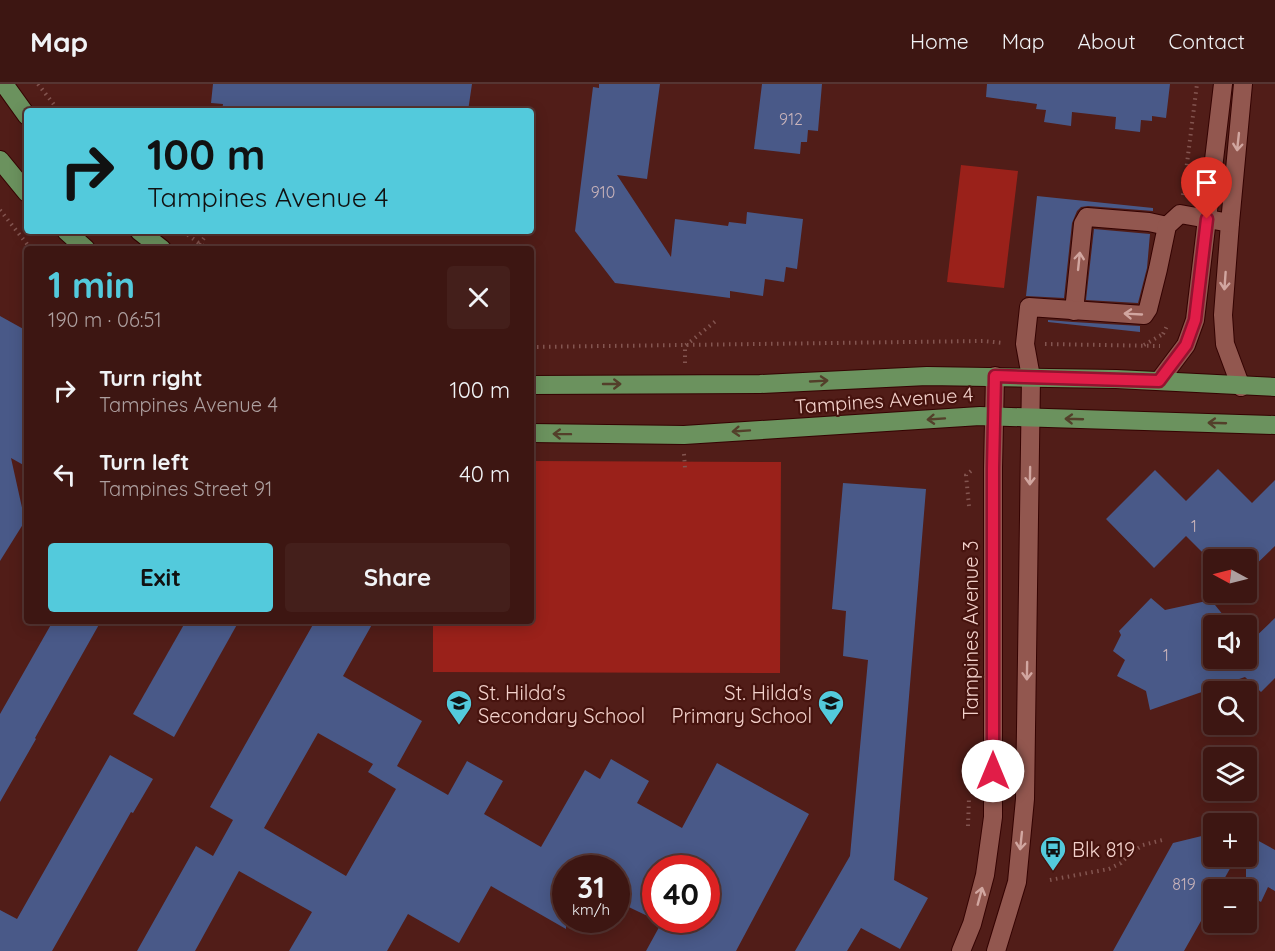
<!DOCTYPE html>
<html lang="en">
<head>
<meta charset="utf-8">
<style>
	:root { --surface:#3d1612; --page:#441f1b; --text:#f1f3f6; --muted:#ad9f9f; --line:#563532; --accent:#53cadc }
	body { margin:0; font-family:Quicksand,sans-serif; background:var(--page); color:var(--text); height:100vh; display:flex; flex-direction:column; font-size:22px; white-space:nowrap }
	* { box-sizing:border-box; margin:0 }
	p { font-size:20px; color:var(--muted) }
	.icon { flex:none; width:33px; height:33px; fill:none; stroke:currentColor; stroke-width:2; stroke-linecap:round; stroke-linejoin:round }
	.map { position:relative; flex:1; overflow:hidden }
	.panel { position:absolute; left:24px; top:162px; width:510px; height:378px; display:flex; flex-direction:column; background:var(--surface); border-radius:6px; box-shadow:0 3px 15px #0003,0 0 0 2px var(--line) }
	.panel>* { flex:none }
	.top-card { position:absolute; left:24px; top:24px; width:510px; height:126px; border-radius:6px; box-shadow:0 3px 15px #0003,0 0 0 2px var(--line); background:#53cadc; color:#111; overflow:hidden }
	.needle { width:39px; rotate:277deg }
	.buttons { position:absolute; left:1203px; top:465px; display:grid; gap:12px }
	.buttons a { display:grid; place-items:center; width:54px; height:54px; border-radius:6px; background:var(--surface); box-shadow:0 3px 15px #0003,0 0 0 2px var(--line); font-size:30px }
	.speed { position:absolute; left:552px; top:771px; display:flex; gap:12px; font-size:30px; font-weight:700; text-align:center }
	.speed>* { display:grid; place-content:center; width:78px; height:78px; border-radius:50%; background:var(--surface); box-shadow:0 3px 15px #0003,0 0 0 2px var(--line); line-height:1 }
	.speed small { font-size:15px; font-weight:400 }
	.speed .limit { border:9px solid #d22; background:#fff; color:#111 }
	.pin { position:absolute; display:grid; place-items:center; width:51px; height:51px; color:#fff; margin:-62px -26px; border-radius:50% 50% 50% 0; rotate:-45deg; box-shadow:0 0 6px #0007 }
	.pin .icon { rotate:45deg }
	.me { position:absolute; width:66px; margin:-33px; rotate:0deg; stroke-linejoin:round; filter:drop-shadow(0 0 4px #0008) }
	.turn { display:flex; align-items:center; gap:21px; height:126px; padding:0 24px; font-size:27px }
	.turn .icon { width:78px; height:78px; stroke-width:2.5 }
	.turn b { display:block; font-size:42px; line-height:51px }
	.round { display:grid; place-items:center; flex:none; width:63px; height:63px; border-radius:6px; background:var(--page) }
	.head { display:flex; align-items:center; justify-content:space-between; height:102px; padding:0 24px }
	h1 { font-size:36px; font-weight:700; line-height:45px; color:var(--accent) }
	.button { display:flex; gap:12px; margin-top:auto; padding:12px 24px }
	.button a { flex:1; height:69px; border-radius:6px; background:var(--accent); color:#111; font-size:24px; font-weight:700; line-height:69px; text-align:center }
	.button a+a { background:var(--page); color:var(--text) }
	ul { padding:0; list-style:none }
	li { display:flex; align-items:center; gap:18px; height:84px; padding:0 24px }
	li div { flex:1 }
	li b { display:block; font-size:22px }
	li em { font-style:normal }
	header { display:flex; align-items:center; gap:36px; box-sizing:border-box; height:84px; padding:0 30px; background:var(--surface); border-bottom:2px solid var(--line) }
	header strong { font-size:28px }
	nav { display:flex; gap:33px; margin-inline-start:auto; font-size:21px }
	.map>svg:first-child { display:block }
	.green { fill:#9a211a }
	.building { fill:#495988; fill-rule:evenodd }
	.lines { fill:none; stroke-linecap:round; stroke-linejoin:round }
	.minor-casing { stroke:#340302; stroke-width:20 }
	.major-casing { stroke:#340302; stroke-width:20 }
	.path { stroke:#835550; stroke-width:4; stroke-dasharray:1.5 4.5; stroke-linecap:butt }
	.minor { stroke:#92574f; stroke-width:18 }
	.major { stroke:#6b925e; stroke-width:18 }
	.oneway { stroke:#d1a6a0 }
	.oneway2 { stroke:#533f2a }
	.route-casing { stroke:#92132f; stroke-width:15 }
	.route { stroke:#e11d48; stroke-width:10 }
	.labels { text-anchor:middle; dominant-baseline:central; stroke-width:4.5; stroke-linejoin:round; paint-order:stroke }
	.number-label { font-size:16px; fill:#c8b3ba }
	.street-label { font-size:20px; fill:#f3d1cb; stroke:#46130e }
	.poi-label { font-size:20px; fill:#f3d1cb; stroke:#46130e; text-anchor:start }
</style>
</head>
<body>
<header>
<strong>Map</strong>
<nav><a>Home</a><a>Map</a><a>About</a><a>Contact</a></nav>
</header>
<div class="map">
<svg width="1275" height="867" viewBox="0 0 1275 867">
	<rect width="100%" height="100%" fill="#511d18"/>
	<g class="green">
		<polygon points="961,81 1018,87 1004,204 947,198"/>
		<polygon points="531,377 781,378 780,589 433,588 433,537 531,537"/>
	</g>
	<g class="building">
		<polygon points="213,0 472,0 468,27 222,27 223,20 211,19"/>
		<polygon points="599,0 660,0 647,95 617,91 671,173 675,135 728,142 729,138 746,140 747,128 803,135 797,185 786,183 784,198 765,195 763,212 730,207 730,214 615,199 575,147 593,3 599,4"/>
		<polygon points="762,0 822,0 818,47 808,46 807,58 801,58 800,70 754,65"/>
		<polygon points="987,0 1170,0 1166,34 1152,32 1152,37 1141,36 1140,48 1115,45 1116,33 1072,28 1071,42 1044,38 1046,26 1036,25 1037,20 986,13"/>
		<polygon points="1037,112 1153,124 1153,127 1088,122 1081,123 1077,127 1072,139 1064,214 1026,212"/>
		<polygon points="1094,145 1150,150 1147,184 1138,219 1086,216"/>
		<polygon points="0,232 27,247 27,383 11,374 25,437 0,477"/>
		<polygon points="1048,236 1073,238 1140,242 1140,248 1048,238"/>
		<polygon points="1218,385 1252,419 1275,396 1275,462 1246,490 1246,476 1214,476 1214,480 1186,452 1154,484 1106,435 1155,386 1186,417"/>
		<polygon points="843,399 926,405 894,796 928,814 900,865 861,844 847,867 795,867 850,772 868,576 843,572 846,527 832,525"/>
		<polygon points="1151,514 1165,526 1211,516 1232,542 1214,542 1214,574 1246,574 1246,556 1249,559 1275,534 1275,594 1261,608 1245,593 1150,626 1146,607 1117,592 1125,576 1113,567 1121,551 1119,547"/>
		<polygon points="53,537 101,537 35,654 36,655 0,718 0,630"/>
		<polygon points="186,537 239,537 174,653 133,630"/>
		<path d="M 315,537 L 374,537 L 343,592 L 422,637 L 397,682 L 448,711 L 467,677 L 503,697 L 484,730 L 541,763 L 585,686 L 600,695 L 611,675 L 649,697 L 637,719 L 682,744 L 717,679 L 809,730 L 736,867 L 646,867 L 663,836 L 706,836 L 706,784 L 656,784 L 656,836 L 616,817 L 616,784 L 566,784 L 566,845 L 491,802 L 459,859 L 408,830 L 387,867 L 289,867 L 312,828 L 239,787 L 195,867 L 137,867 L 196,762 L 213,772 L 233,736 L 210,723 ZM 318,649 L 373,680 L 368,688 L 396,705 L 346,792 L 264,744 Z"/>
		<polygon points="110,671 153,695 133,729 131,728 52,867 0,867 0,826 17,835"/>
		<polygon points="1214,749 1214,772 1237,772 1218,806 1214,806 1214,814 1184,867 1113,867 1173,759"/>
		<polygon points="1246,750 1275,766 1275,807 1268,803 1261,818 1246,810"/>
	</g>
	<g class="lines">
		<g class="minor-casing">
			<g id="minor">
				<polyline points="1074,227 1083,140 1087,133 1149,138 1167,142"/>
				<polyline points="1159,297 1186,261 1195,236 1223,0"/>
				<polyline points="1241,303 1225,260 1223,231 1230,139 1243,0"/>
				<polyline points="961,867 972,840 985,791 993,733 993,384 995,292"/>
				<polyline points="996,867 1017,798 1025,715 1031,293 1025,260 1029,223 1144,231 1148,225 1158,185 1167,142 1180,130 1230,139"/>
			</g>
		</g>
		<g class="major-casing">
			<g id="major">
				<polyline points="4,0 27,32"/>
				<polyline points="0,76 27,109"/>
				<polyline points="66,147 86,165"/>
				<polyline points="139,147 162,165"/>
				<polyline points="531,301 760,300 927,292 1116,295 1275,303"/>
				<polyline points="531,349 684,351 980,332 1275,341"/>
			</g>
		</g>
		<g class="path">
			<polyline points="38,0 59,27"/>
			<polyline points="1183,111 1197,0"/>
			<polyline points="0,126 31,165"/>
			<polyline points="183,147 200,160 209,165"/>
			<polyline points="196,165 209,147"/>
			<polyline points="1163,250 1168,240"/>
			<polyline points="1045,260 1160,262"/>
			<polyline points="1144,261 1163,250"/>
			<polyline points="531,263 983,257 1004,259"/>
			<polyline points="685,279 685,262 717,236"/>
			<polyline points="684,370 685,384"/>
			<polyline points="969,422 966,391 971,387"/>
			<polyline points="968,742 969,714"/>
			<polyline points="1050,796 1109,785 1121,779 1131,769 1143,761 1166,755"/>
		</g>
		<use href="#minor" class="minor"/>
		<use href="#major" class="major"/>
	</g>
	<defs><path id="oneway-shaft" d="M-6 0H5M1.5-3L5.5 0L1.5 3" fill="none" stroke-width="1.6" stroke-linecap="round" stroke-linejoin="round" transform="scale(1.5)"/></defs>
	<g class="oneway">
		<use href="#oneway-shaft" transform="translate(1238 58) rotate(96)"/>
		<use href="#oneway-shaft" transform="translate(1079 177) rotate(-84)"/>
		<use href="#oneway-shaft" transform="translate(1225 197) rotate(94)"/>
		<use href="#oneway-shaft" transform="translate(1133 230) rotate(-177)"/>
		<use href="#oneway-shaft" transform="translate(1030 392) rotate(91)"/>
		<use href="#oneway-shaft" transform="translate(1027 587) rotate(91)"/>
		<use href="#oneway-shaft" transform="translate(1021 757) rotate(96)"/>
		<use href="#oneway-shaft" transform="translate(980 812) rotate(-75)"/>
	</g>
	<g class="oneway2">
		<use href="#oneway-shaft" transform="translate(819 297) rotate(-3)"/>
		<use href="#oneway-shaft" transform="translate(612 300)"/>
		<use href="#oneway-shaft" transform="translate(936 335) rotate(176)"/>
		<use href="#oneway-shaft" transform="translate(1074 335) rotate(-178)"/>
		<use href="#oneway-shaft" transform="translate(1217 339) rotate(-178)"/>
		<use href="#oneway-shaft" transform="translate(741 347) rotate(176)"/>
		<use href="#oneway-shaft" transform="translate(562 350) rotate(-179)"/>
	</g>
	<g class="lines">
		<g class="route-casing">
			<polyline id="route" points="993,687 993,384 995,292 1159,297 1186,261 1195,236 1207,135"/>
		</g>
		<use href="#route" class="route"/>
	</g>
	<defs>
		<g id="school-pin" transform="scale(1.35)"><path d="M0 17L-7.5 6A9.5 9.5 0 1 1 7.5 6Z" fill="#53cadc" stroke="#46130e"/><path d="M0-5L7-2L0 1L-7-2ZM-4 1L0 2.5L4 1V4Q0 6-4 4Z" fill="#111"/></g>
		<g id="bus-pin" transform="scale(1.35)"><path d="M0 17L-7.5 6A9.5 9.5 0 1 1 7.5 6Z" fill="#53cadc" stroke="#46130e"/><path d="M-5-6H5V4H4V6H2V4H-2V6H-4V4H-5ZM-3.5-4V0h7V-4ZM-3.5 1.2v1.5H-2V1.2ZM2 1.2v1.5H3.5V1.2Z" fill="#111"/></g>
	</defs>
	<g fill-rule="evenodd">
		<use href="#school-pin" x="459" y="619"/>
		<use href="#school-pin" x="831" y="619"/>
		<use href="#bus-pin" x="1053" y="765"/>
	</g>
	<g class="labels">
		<g class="number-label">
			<text x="791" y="35">912</text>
			<text x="603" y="108">910</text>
			<text x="1194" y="442">1</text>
			<text x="1166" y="571">1</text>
			<text x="1184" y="800">819</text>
		</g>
		<g class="street-label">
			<text transform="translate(884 316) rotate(-4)">Tampines Avenue 4</text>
			<text transform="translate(970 546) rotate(-90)">Tampines Avenue 3</text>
		</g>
		<g class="poi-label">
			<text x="478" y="608">St. Hilda's<tspan x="478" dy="23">Secondary School</tspan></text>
			<text x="812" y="608" text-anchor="end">St. Hilda's<tspan x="812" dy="23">Primary School</tspan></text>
			<text x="1072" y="765">Blk 819</text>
		</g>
	</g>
</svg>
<div class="buttons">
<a><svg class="needle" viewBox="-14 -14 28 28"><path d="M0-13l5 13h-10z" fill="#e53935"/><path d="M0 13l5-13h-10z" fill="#ad9f9f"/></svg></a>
<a><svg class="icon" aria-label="sound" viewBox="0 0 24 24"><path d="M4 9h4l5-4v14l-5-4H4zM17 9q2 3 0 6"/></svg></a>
<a><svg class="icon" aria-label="search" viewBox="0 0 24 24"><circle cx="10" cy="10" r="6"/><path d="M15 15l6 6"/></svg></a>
<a><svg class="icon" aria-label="layers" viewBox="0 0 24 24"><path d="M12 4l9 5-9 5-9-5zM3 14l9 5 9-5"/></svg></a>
<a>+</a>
<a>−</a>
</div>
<div class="speed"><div>31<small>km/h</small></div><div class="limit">40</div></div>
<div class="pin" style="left:1207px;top:135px;background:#d93025"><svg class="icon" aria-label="arrive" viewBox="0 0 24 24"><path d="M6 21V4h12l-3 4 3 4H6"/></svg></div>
<svg class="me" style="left:993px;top:687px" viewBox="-20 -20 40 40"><circle r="19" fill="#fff"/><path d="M0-13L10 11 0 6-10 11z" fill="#e11d48"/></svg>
<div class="top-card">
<div class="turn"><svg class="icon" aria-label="right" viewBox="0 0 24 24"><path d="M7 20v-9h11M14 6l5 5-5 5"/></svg><div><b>100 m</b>Tampines Avenue 4</div></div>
</div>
<section class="panel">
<div class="head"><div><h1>1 min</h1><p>190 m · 06:51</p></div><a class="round"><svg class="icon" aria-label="close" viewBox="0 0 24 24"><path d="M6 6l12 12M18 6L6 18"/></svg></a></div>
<ul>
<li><svg class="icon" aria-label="right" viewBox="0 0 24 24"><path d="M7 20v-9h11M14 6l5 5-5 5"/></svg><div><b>Turn right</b><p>Tampines Avenue 4</p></div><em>100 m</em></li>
<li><svg class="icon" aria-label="left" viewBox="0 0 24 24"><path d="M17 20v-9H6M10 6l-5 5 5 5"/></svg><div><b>Turn left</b><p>Tampines Street 91</p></div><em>40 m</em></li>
</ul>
<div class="button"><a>Exit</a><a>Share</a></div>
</section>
</div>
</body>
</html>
